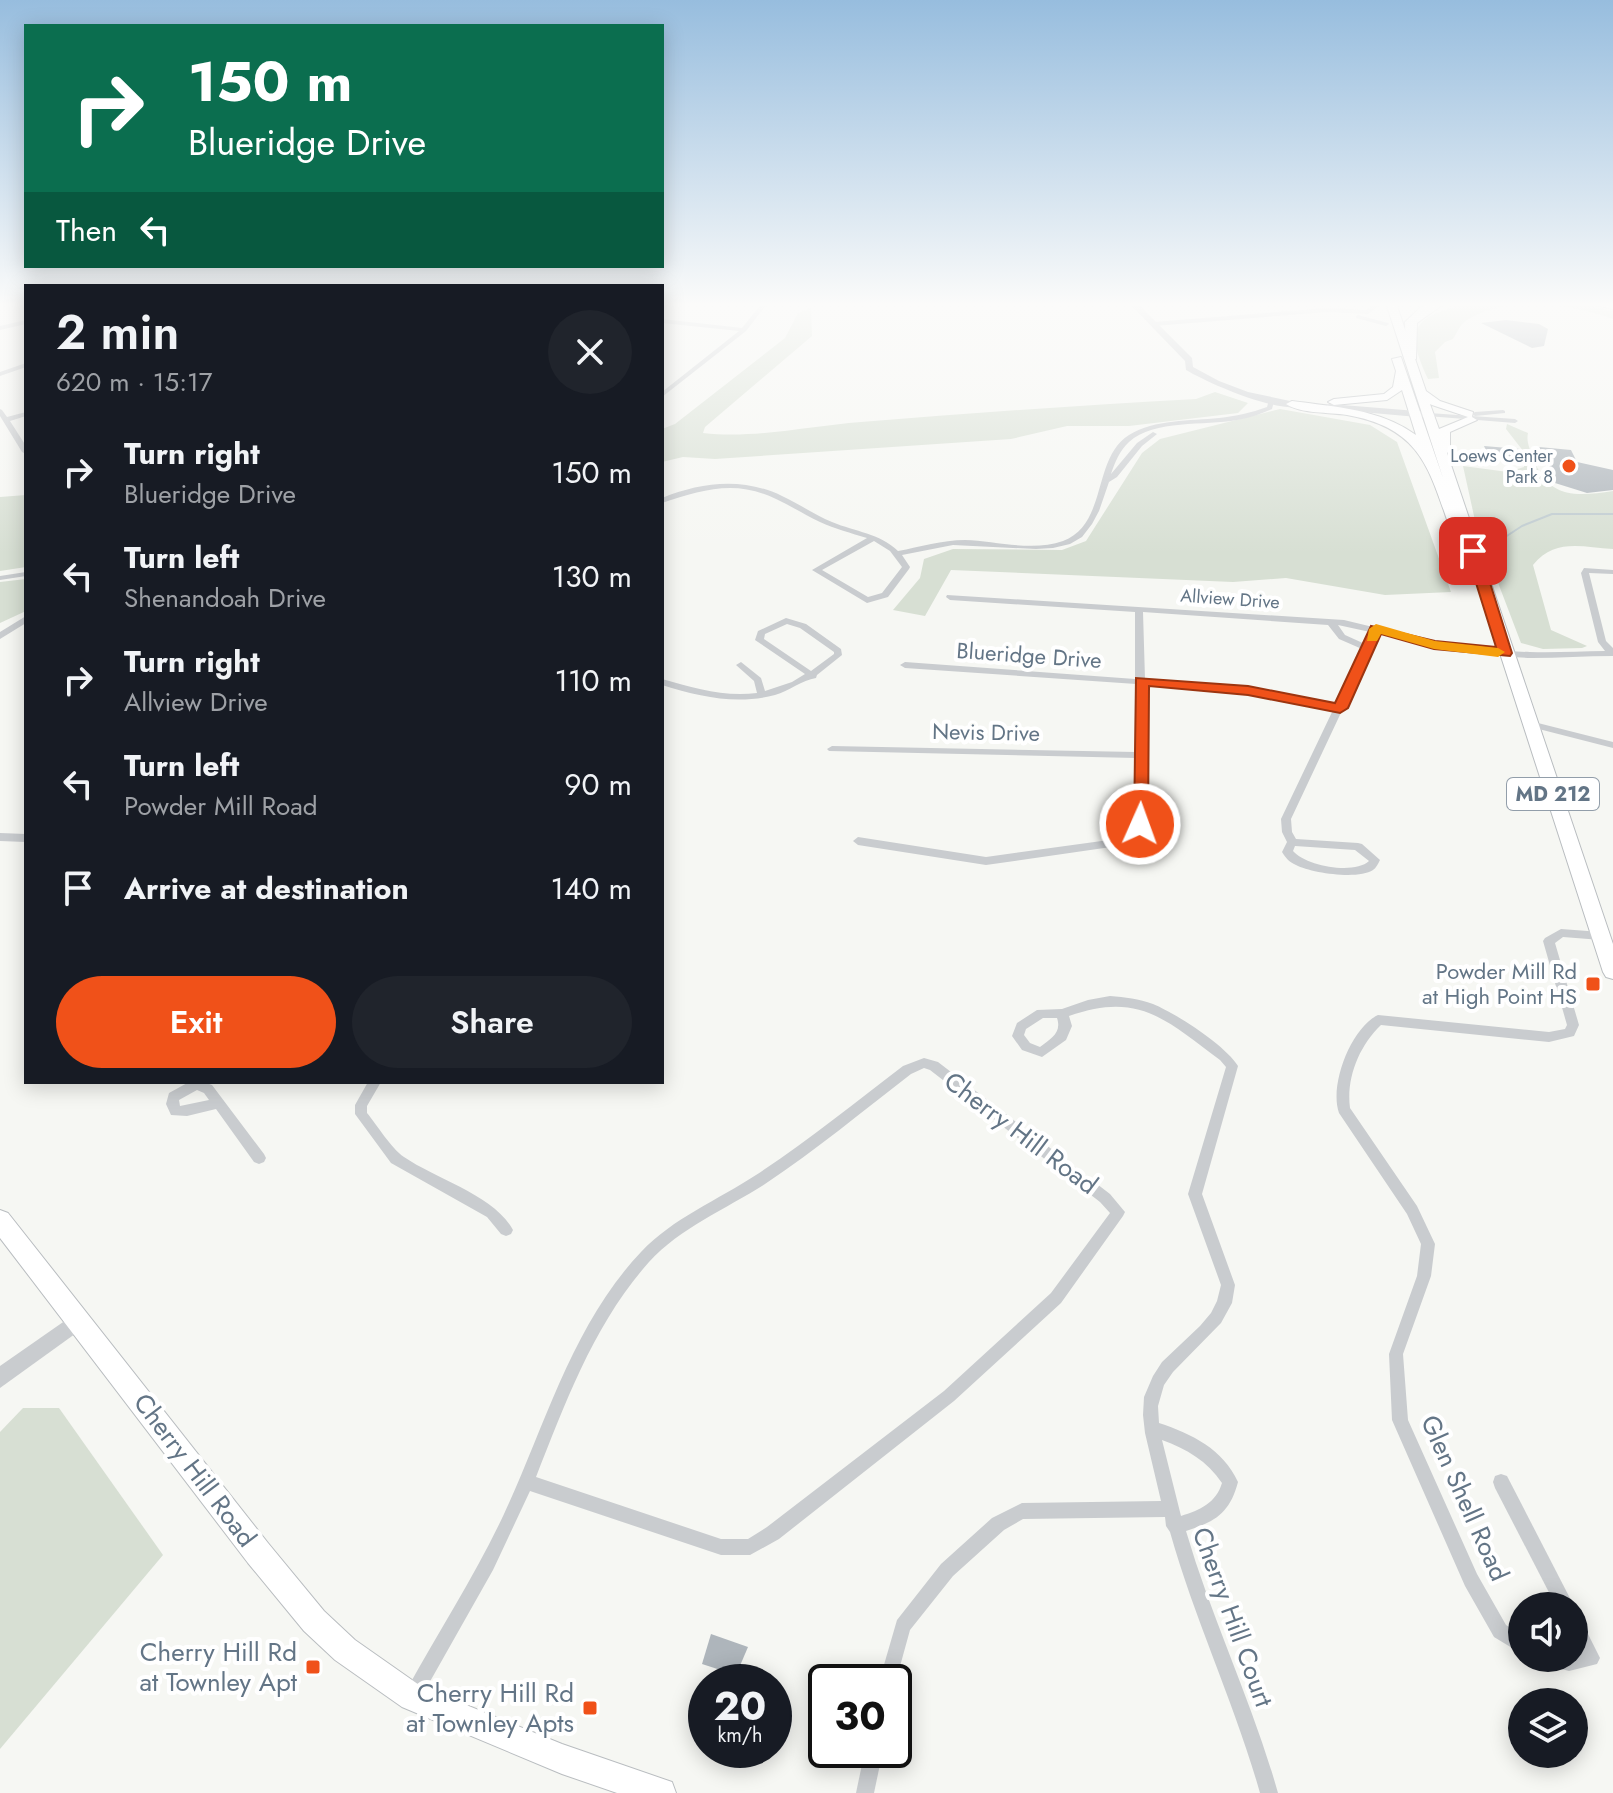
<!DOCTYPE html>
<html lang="en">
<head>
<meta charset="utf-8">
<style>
	:root { --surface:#171b24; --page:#20242c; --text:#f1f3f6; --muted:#9ea1a6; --accent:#f05119 }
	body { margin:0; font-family:Jost,sans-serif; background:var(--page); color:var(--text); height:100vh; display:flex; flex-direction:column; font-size:30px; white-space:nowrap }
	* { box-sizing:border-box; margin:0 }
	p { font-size:26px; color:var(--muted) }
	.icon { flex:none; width:44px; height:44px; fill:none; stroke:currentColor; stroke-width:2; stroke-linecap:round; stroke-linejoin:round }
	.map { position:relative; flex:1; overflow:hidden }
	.drawer { position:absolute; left:24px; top:284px; width:640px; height:800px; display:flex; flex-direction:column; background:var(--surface); border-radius:0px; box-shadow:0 4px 20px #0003 }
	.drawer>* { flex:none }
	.guide { position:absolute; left:24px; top:24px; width:640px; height:244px; border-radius:0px; box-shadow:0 4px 20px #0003; background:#0b6e4f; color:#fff; overflow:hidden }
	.tools { position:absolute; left:1508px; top:1592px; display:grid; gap:16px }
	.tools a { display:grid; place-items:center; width:80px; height:80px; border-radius:50%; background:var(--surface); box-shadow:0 4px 20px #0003; font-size:40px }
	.speed { position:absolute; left:688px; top:1664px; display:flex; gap:16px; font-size:40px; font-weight:700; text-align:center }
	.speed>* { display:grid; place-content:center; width:104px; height:104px; border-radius:50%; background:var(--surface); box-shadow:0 4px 20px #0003; line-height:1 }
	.speed small { font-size:20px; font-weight:400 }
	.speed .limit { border:4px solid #111; border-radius:12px; background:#fff; color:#111 }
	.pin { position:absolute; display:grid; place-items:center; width:68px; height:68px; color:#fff; margin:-34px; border-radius:16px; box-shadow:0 4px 12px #0006 }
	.me { position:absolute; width:88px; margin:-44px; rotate:2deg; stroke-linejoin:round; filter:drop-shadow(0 0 6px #0008) }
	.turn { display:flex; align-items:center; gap:28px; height:168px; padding:0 32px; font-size:36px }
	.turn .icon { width:104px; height:104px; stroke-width:2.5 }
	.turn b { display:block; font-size:56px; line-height:68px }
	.then { display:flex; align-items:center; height:76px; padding:0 32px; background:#0003; gap:16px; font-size:30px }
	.round { display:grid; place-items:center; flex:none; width:84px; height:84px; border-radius:42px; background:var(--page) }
	.summary { display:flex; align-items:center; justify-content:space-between; height:136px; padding:0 32px }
	h1 { font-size:48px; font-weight:600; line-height:60px }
	.action { display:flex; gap:16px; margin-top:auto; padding:16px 32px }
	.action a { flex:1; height:92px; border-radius:48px; background:var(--accent); color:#fff; font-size:32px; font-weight:600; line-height:92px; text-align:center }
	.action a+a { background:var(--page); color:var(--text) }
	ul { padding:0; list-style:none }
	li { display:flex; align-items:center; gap:24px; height:104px; padding:0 32px }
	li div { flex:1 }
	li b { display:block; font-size:30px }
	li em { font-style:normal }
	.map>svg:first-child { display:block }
	.green { fill:#d7dfd3 }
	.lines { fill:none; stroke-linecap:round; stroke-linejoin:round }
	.stream { stroke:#becacf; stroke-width:2 }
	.building { fill:#aeb5bb }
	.primary-casing { stroke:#b9bdc0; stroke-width:2 }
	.motorway-casing { stroke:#babdc0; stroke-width:2 }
	.minor { fill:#c9cccf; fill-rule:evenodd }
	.tertiary { fill:#c9cccf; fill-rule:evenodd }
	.primary { fill:#fff; fill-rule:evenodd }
	.motorway { fill:#fff; fill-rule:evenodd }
	.route { fill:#f05119; stroke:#9c3510; stroke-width:2 }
	.slow { fill:#f59e0b }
	.poi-dot { fill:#f05119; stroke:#fff; stroke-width:3 }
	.labels { text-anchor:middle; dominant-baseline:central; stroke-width:8; stroke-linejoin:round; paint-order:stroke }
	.far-poi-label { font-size:18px; fill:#637586; stroke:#fff; text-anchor:end }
	.far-street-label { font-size:18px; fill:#637586; stroke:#fff }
	.shield { fill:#fff; stroke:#929eaa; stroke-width:2 }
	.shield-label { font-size:20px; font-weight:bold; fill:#637586 }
	.street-label { font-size:22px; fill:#637586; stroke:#fff }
	.poi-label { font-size:22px; fill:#637586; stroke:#fff; text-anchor:end }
	.near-street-label { font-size:26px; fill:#637586; stroke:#fff }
	.near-poi-label { font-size:26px; fill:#637586; stroke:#fff; text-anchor:end }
</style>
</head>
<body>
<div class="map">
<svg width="1613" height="1793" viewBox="0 0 1613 1793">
	<rect width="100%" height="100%" fill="#f6f7f3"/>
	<g class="green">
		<path d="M 1466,303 L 1578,303 L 1613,311 L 1613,319 C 1573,304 1506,295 1467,320 C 1460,324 1457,333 1453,339 L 1445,342 L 1435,352 L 1439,378 L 1428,379 C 1403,326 1415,318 1466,303 Z"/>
		<path d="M 811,308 L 812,336 L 705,427 L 703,433 C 754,439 809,426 861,422 C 972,413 1084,405 1196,399 L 1215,392 L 1248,403 L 1238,413 L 1129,426 L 1067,426 L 1011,439 L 715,459 L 683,457 L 662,462 L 662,429 L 675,424 L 785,338 L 798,313 Z"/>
		<polygon points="1280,409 1370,425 1397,442 1451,592 1385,595 1286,578 1233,582 951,570 925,616 893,610 920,578 924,559 953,549 1062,550 1086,541 1142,453 1160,439"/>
		<path d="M 1507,424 L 1528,433 C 1526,442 1530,449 1533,458 C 1548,498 1575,497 1613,491 L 1613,549 C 1581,547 1555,538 1533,565 L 1551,630 L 1587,646 L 1582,648 L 1543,649 L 1521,643 L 1476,525 L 1463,466 L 1508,472 L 1524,467 L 1524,452 L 1506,429 Z"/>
		<polygon points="26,495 26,567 0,571 0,497"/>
		<polygon points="26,579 26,611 0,623 0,582"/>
		<polygon points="23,1408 59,1408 163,1555 0,1749 0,1432"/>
	</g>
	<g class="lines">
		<polyline class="stream" points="1493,545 1522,526 1552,514 1613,514"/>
	</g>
	<g class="building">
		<polygon points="1506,320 1539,324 1548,329 1544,346 1532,348 1481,323"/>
		<polygon points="1484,446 1520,449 1525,459 1489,457"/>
		<polygon points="1539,447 1571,450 1577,462 1613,470 1613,490 1587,493 1555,483"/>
		<polygon points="711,1634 748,1647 736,1675 702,1664"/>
	</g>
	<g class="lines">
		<g class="primary-casing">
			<g id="primary">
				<path d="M 1386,303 L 1396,303 L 1426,391 L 1440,401 L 1473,412 L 1472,417 L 1477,420 L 1450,432 L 1450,450 L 1447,453 L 1613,944 L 1613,979 L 1606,977 L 1603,972 L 1465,545 L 1455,542 C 1430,476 1427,429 1347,415 C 1329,412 1301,414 1286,404 L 1292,401 C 1336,407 1380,409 1416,435 L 1402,390 L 1387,400 L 1334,405 L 1328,402 L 1334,399 L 1384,394 L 1393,387 L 1396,371 L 1392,359 L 1401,357 L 1443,478 ZM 1430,404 L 1432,405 L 1468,417 L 1439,429 Z"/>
				<polygon points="0,1210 8,1213 268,1543 324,1611 355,1640 422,1687 562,1744 672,1782 676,1793 617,1793 562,1774 402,1707 335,1660 304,1631 248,1563 0,1238"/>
			</g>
		</g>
		<g class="motorway-casing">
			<g id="motorway">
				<polygon points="1431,303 1445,303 1417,323 1416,359 1406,361 1405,322 1420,308"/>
				<polygon points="1595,303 1613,303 1613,309 1596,305"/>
			</g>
		</g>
		<g class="minor">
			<polygon points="762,303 768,303 746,331 662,397 662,392 739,331 662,323 662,319 742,328"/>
			<polygon points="1375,303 1382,303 1368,314 1327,312 1154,326 1151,324 1154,322 1327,308 1367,310"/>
			<polygon points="1358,315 1388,323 1389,324 1386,326 1356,318 1356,316"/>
			<polygon points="26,363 26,367 0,376 0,372"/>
			<path d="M 1269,400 L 1274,401 L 1272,409 C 1261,414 1249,418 1237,420 C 1205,426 1154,419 1129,442 C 1120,450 1115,462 1111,474 L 1137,443 L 1153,432 L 1157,434 L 1142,446 L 1117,477 L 1109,482 L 1099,511 L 1092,524 L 1082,537 L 1070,544 L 1053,548 L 1036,549 L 953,545 L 902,555 L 910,567 L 909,569 L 888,597 L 867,603 L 812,570 L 867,538 C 851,533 835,529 820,522 C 805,515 791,506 776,499 C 735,479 702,490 662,503 L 662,498 C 701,482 743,477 782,496 C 799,504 815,515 832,522 C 856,532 879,533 898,551 C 920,547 942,540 965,540 C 996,541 1033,552 1063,541 C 1108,524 1092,458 1129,435 C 1155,419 1190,421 1219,418 C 1236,416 1251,413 1267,407 ZM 874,541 L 890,551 L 902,567 L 882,593 L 868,597 L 822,570 Z"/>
			<polygon points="0,409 2,410 7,417 26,412 26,416 10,421 26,446 26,454 22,452 0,416"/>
			<polygon points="1503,410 1505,411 1505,413 1475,416 1472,414 1475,412"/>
			<polygon points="1429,413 1515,419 1518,421 1515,423 1427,416 1427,414"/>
			<path d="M 1584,568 L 1613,570 L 1613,574 L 1589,573 L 1606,641 L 1613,648 L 1613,656 C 1586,656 1559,658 1532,658 C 1480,657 1429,646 1378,634 L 1291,819 L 1292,832 L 1296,839 L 1358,843 L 1362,844 L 1380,860 C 1378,864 1376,868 1373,870 C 1358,880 1311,873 1296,865 C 1289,862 1286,858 1282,852 L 1287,842 L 1282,832 L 1281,819 L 1333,710 L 1225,691 L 1145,685 L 1147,812 L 1138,835 L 1111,847 L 986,865 L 858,845 L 853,841 L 858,837 L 986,857 L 1109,840 L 1130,830 L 1137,812 L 1136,758 L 829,751 L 827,749 L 832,746 L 1136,752 L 1136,684 L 905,668 L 900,665 L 905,662 L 1135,679 L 1135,612 L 950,600 L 946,597 L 947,595 L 1344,620 L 1373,627 L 1376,626 L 1380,629 C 1430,641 1479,651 1530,652 C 1555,653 1580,651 1605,651 L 1598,642 L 1581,573 ZM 1143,612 L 1328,625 L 1339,639 L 1362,649 L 1336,704 L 1225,685 L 1145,679 ZM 1338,625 L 1370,632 L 1365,644 L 1345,635 ZM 1295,846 L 1355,850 L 1369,861 C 1354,875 1306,866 1293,851 Z"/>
			<polygon points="26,572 26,576 0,580 0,576"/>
			<polygon points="26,616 26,623 0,639 0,632"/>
			<path d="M 786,618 L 806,624 L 841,649 L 842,655 L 817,675 L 816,678 C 802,680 789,691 775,695 C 737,705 700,697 662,685 L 662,679 C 694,688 723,697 757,693 L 754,681 L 736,665 L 741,662 L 761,678 L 765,691 L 792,682 L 805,674 L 755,640 L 758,631 ZM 787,624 L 800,628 L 834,652 L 834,654 L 811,671 L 764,639 L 765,634 Z"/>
			<polygon points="1530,721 1613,742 1613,748 1527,726 1525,724"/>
			<polygon points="0,833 26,834 26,842 0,841"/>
			<path d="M 1561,929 L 1601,932 L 1605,933 L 1607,936 L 1605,939 L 1601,940 L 1563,937 L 1555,943 L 1579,1025 L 1574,1036 L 1549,1042 L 1381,1025 C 1359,1046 1346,1078 1350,1108 L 1417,1206 L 1435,1244 L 1431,1276 L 1403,1354 L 1408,1420 L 1477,1574 L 1506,1625 L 1522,1635 L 1522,1654 L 1494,1637 L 1465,1586 L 1392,1420 L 1389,1354 L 1417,1276 L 1421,1244 L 1407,1214 L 1339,1113 C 1329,1085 1351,1028 1378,1015 L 1549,1032 L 1565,1029 L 1567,1025 L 1543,941 L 1545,938 Z"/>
			<path d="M 1110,996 C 1125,997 1139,999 1153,1004 C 1177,1014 1225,1045 1238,1066 L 1202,1194 L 1235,1285 L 1232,1303 L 1221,1323 L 1173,1372 L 1164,1385 L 1158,1406 L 1159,1423 C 1192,1434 1223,1449 1238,1482 C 1230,1513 1215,1522 1186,1531 C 1212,1620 1253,1704 1278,1793 L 1260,1793 C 1235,1704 1195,1621 1170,1532 L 1166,1526 L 1165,1517 L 1023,1519 L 1004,1530 L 953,1576 L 910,1630 L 894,1688 L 894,1682 L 879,1682 L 897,1620 L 941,1564 L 992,1518 L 1022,1503 L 1161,1501 L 1145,1433 L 1143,1415 L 1144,1397 L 1153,1376 L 1162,1362 L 1200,1326 L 1211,1313 L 1217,1301 L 1221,1285 L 1188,1194 L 1226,1067 L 1220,1060 C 1166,1020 1139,991 1069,1016 L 1072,1026 L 1066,1040 L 1042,1057 L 1022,1050 L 1012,1036 L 1017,1023 L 1037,1010 L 1062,1009 L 1088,1000 ZM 1043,1018 L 1057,1018 C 1062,1033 1051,1038 1040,1047 L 1030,1043 L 1024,1035 L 1026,1029 ZM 1162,1440 C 1187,1449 1207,1461 1222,1483 C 1216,1503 1200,1510 1181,1516 Z"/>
			<path d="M 924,1058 L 938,1062 L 1110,1194 L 1125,1212 L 1123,1216 L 1061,1303 L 954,1401 L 779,1539 L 750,1555 L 721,1555 L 530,1491 L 493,1570 L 419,1701 L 413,1704 L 407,1701 L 404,1695 L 407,1689 C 439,1631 476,1574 504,1514 C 546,1424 572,1325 641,1252 C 673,1218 718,1200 756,1175 C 807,1142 854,1103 903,1066 ZM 924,1068 L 930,1070 L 1100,1202 L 1110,1213 L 1051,1293 L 944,1391 L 767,1527 L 748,1539 L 721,1539 L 536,1477 C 566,1401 594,1324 649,1262 C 681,1227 726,1209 765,1184 C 816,1150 863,1111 911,1074 Z"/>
			<path d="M 189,1082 L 204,1082 L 212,1085 L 264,1154 L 266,1158 L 264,1162 L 259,1164 L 254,1162 L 216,1109 L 187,1116 L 171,1115 L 166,1104 L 169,1093 ZM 197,1090 L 204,1093 L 209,1100 L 180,1106 L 179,1100 Z"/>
			<path d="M 368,1082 L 381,1082 L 367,1106 L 367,1113 C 377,1125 391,1148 404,1157 C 436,1179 494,1195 513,1230 L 511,1234 L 506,1236 L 501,1234 L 487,1217 L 391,1163 L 355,1114 L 355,1105 Z"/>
			<polygon points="1501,1474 1507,1476 1574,1606 1556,1606 1495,1488 1493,1482 1495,1476"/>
			<polygon points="1574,1615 1580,1618 1600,1658 1597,1664 1569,1671 1543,1664 1540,1658 1574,1658 1574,1652 1579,1652 1574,1642"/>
			<polygon points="865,1750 883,1750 874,1793 856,1793"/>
		</g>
		<g class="tertiary">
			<path d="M 1129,303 L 1137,303 L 1192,358 L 1193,367 L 1219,381 L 1248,392 L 1309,405 C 1284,417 1210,384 1186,370 L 1185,361 Z"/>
			<polygon points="26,320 26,324 0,330 0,326"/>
			<polygon points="1330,404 1429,412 1433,415 1429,418 1327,409 1327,405"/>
			<polygon points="79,1311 86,1314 88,1320 86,1326 0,1388 0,1366"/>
		</g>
		<use href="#primary" class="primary"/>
		<use href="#motorway" class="motorway"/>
	</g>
	<linearGradient id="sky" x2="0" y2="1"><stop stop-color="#97bdde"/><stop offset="0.55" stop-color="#fbfbfa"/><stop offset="1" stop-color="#fbfbfa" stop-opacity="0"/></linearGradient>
	<rect width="1613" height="554" fill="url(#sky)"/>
	<polygon class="route" points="1473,547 1480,551 1512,653 1510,656 1434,649 1381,634 1348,708 1340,713 1248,695 1149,686 1148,824 1140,830 1134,828 1136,678 1248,686 1335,703 1371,626 1435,641 1496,647 1466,551"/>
	<polygon class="slow" points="1376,624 1435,641 1498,648 1505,652 1498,657 1434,649 1381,634 1377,641 1367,641 1369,629"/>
	<g class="poi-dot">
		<circle cx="1569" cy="466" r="8"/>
		<rect x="1585" y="976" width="16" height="16" rx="4"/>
		<rect x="305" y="1659" width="16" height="16" rx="4"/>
		<rect x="582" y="1700" width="16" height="16" rx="4"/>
	</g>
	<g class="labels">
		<g class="far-poi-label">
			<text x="1553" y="456">Loews Center<tspan x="1553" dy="21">Park 8</tspan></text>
		</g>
		<g class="far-street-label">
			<text transform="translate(1230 599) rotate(4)">Allview Drive</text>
		</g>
		<rect class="shield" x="1507" y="778" width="92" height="32" rx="6"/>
		<g class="shield-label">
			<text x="1553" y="794">MD 212</text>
		</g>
		<g class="street-label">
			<text transform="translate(1029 655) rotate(4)">Blueridge Drive</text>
			<text transform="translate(986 732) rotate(1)">Nevis Drive</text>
		</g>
		<g class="poi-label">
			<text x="1577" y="971">Powder Mill Rd<tspan x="1577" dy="25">at High Point HS</tspan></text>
		</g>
		<g class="near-street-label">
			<text transform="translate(1021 1133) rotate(37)">Cherry Hill Road</text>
			<text transform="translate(195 1470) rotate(53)">Cherry Hill Road</text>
			<text transform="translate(1465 1498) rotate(66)">Glen Shell Road</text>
			<text transform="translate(1233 1617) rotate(70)">Cherry Hill Court</text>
		</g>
		<g class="near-poi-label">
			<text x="297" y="1652">Cherry Hill Rd<tspan x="297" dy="30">at Townley Apt</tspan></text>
			<text x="574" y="1693">Cherry Hill Rd<tspan x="574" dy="30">at Townley Apts</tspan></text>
		</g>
	</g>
</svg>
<div class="tools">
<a><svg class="icon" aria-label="sound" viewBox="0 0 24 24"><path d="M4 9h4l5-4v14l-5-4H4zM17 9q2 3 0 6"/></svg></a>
<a><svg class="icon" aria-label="layers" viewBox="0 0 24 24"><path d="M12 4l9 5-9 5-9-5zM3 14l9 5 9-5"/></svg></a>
</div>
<div class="speed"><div>20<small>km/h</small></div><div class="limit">30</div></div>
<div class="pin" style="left:1473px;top:551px;background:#d93025"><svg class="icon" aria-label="arrive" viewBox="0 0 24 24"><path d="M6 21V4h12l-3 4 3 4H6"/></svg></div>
<svg class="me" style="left:1140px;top:824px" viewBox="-20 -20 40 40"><circle r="17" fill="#f05119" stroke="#fff" stroke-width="3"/><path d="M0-11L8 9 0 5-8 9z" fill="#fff"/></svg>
<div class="guide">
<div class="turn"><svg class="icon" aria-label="right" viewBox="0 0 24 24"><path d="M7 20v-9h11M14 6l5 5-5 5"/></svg><div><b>150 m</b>Blueridge Drive</div></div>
<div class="then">Then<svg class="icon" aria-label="left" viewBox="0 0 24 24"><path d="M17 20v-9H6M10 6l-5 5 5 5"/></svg></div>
</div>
<section class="drawer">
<div class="summary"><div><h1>2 min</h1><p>620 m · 15:17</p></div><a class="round"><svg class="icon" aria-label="close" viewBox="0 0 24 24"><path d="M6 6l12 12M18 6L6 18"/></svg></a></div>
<ul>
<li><svg class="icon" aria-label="right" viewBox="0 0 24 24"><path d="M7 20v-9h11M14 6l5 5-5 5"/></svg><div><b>Turn right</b><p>Blueridge Drive</p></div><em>150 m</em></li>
<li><svg class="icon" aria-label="left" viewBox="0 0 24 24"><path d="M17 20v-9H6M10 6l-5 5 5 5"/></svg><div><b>Turn left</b><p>Shenandoah Drive</p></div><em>130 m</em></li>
<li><svg class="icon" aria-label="right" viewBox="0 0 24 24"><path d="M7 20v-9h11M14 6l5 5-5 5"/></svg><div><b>Turn right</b><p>Allview Drive</p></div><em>110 m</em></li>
<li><svg class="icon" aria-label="left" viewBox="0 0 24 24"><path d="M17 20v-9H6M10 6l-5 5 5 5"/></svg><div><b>Turn left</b><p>Powder Mill Road</p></div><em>90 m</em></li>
<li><svg class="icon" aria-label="arrive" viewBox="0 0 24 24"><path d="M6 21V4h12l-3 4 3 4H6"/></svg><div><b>Arrive at destination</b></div><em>140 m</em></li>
</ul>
<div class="action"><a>Exit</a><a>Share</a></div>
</section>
</div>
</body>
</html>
